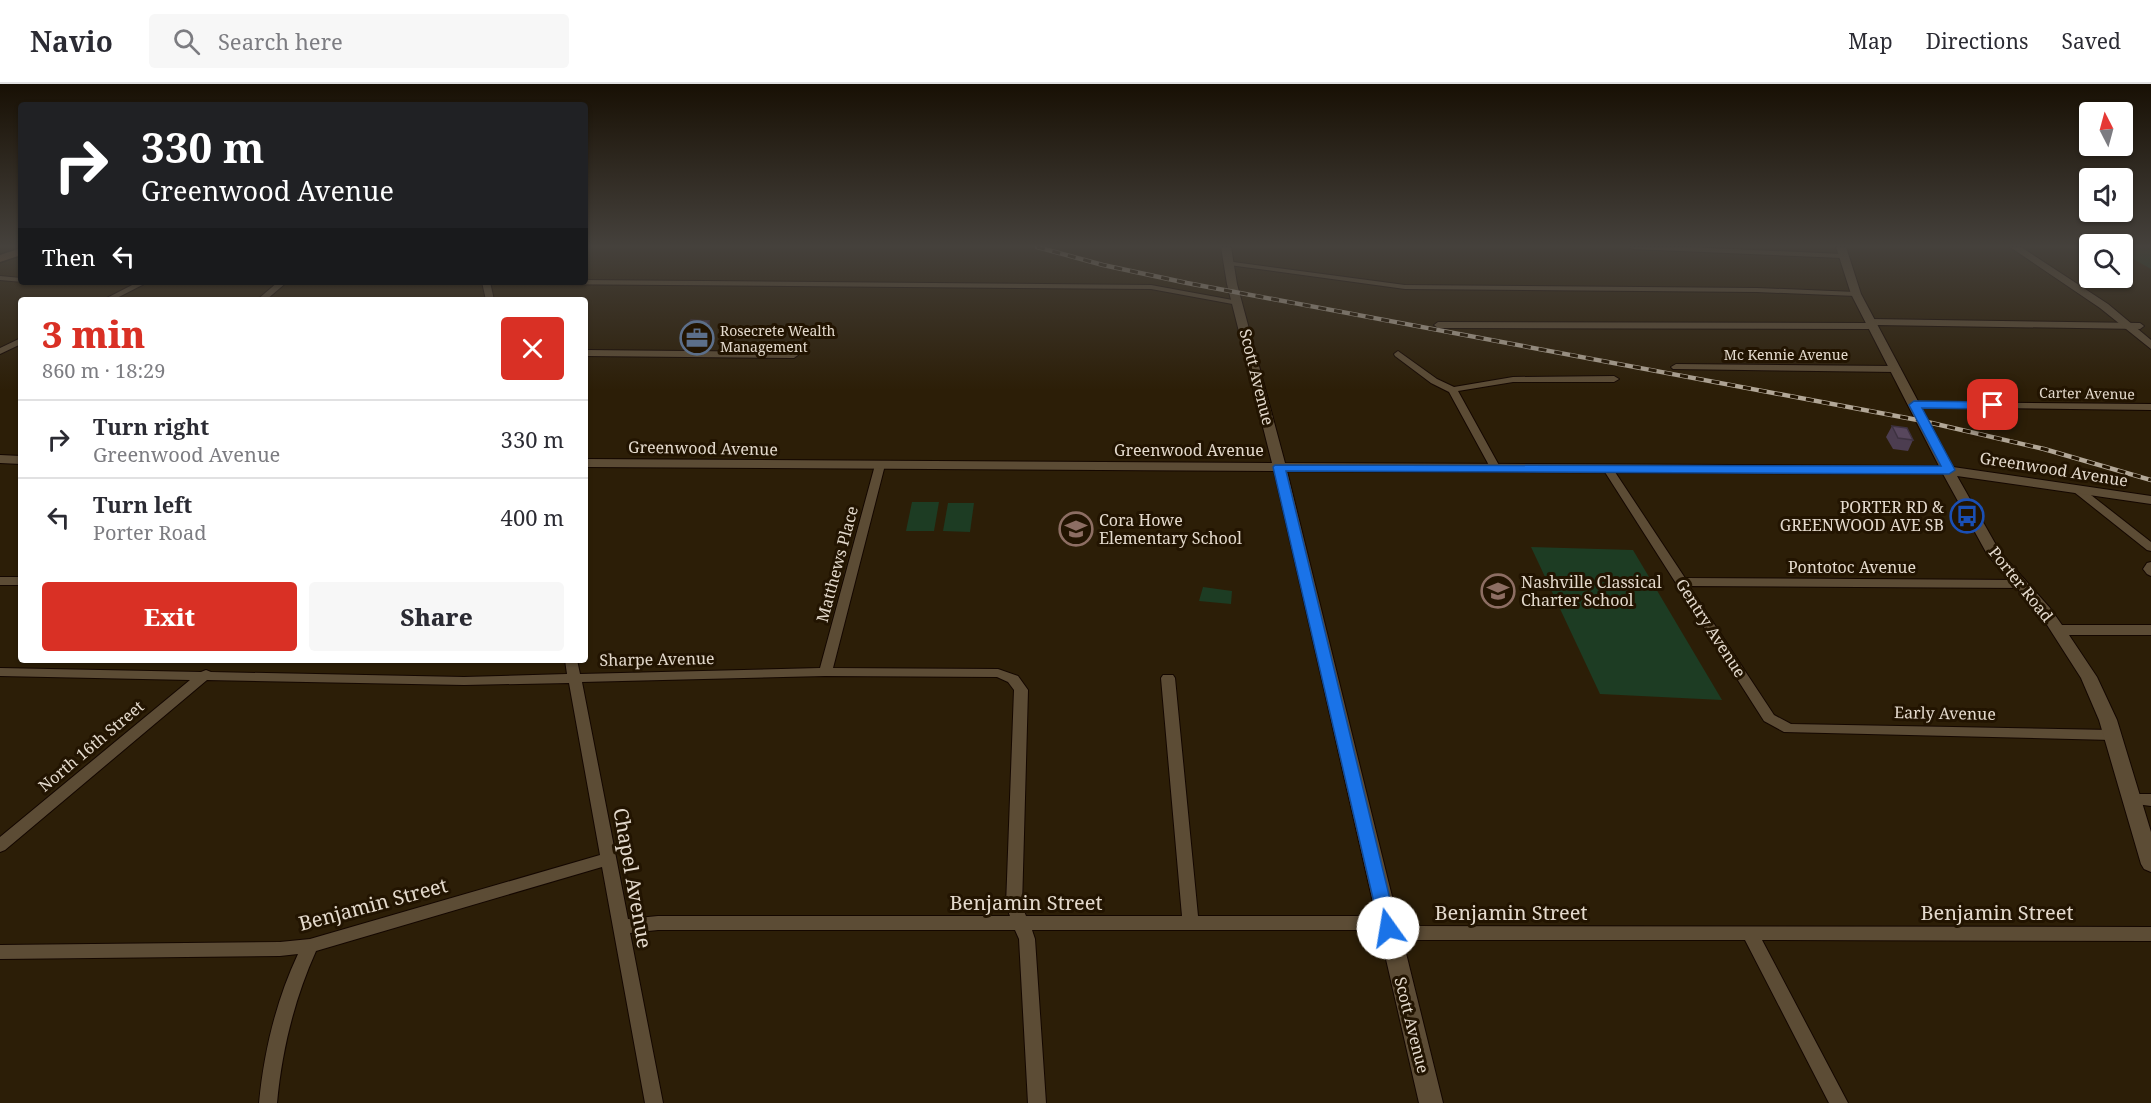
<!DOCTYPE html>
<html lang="en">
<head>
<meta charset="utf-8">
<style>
	:root { --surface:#fff; --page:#f7f7f7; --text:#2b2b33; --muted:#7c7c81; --line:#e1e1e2; --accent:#d93025 }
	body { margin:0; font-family:"Noto Serif",serif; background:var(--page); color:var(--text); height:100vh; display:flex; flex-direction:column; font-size:22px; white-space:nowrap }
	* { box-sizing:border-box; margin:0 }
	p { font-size:20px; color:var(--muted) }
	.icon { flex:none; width:33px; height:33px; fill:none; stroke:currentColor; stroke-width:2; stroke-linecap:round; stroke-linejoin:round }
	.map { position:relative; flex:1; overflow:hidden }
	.details { position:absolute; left:18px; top:213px; width:570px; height:366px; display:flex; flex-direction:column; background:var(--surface); border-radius:6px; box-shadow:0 2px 4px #0004 }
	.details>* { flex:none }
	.guide { position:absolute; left:18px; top:18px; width:570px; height:183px; border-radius:6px; box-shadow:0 2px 4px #0004; background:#202124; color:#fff; overflow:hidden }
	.needle { width:39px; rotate:354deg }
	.buttons { position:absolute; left:2079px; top:18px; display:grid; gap:12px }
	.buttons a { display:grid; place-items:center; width:54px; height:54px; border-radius:6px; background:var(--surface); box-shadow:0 2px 4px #0004; font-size:30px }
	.pin { position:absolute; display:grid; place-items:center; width:51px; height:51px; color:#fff; margin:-26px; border-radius:12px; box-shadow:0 3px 9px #0006 }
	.me { position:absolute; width:66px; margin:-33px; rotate:347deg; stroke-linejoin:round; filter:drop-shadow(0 0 4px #0008) }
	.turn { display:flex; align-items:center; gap:21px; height:126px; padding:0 24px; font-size:27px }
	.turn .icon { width:78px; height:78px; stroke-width:2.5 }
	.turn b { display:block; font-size:42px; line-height:51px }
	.then { display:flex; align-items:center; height:57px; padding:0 24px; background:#0003; gap:12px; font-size:22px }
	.round { display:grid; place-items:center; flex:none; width:63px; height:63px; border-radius:6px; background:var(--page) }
	.headline { display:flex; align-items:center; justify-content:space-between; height:102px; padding:0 24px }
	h1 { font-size:36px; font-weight:800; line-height:45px; color:var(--accent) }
	.primary-button { display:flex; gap:12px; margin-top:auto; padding:12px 24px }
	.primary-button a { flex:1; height:69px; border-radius:6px; background:var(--accent); color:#fff; font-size:24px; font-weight:800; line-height:69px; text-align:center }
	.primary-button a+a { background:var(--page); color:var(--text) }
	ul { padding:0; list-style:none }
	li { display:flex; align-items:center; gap:18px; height:78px; padding:0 24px; border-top:2px solid var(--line) }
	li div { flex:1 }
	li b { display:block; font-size:22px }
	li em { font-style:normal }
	header { display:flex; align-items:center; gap:36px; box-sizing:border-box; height:84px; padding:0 30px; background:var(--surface); border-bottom:2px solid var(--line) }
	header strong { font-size:28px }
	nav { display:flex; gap:33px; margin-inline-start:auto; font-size:21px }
	.search { width:420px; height:54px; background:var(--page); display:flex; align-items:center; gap:15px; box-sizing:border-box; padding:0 21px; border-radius:6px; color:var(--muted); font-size:22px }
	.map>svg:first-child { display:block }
	.green { fill:#1d3c23 }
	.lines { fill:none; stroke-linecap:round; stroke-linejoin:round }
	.minor-casing { stroke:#140700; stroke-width:2 }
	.tertiary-casing { stroke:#140700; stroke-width:2 }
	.secondary-casing { stroke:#140700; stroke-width:3 }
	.minor { fill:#5c4c35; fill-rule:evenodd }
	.tertiary { fill:#5c4c35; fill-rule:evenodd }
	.secondary { fill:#795435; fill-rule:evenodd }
	.rail-casing { stroke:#b2a797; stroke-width:4.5 }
	.rail { stroke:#221401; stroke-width:3; stroke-dasharray:8; stroke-linecap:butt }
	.wall { fill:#4c3d50 }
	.shaded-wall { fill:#3e3241 }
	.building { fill:#58475d; stroke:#3e3241; stroke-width:1.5 }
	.route { fill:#1a73e8; stroke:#114b97; stroke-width:1.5 }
	.labels { text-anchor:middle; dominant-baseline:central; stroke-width:6; stroke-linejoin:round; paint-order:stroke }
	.far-poi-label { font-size:14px; fill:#e4dacd; stroke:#221401; text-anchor:start }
	.far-street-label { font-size:14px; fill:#e4dacd; stroke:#221401 }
	.street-label { font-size:16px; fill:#e4dacd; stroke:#221401 }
	.poi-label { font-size:16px; fill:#e4dacd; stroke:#221401; text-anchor:start }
	.near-street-label { font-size:20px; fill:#e4dacd; stroke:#221401 }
</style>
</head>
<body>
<header>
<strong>Navio</strong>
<div class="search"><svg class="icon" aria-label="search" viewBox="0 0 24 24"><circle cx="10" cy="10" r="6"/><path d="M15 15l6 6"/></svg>Search here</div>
<nav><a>Map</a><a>Directions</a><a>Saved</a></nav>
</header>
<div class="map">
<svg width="2151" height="1019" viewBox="0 0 2151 1019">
	<rect width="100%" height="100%" fill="#2c1e07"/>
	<g class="green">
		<polygon points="2123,163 2151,163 2151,185 2123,169"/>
		<polygon points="912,418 939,418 934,447 906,447"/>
		<polygon points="948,419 974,419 970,448 943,447"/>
		<polygon points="1531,463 1633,466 1722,616 1600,610"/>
		<polygon points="1203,503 1232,507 1231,520 1199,517"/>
	</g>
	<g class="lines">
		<g class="minor-casing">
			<g id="minor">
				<polygon points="1629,163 1687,163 1842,170 1846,172 1842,174 1633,165"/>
				<polygon points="1226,177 1405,201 1757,204 1856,208 1860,210 1856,212 1757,208 1405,205 1229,181 1226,181"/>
				<polygon points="0,192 21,194 23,198 0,196"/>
				<polygon points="585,196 1151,201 1238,217 1242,219 1238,221 1151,205 537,200 533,198 585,198"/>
				<polygon points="138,198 148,198 113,216 103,216"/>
				<polygon points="278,198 287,198 266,216 257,216"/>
				<polygon points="482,198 490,198 494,216 486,216"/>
				<polygon points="1871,235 2140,239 2144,242 2140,245 1876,241 1876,244 1873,245 1438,244 1434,241 1438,238 1868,239 1868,236"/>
				<polygon points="21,254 21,260 0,270 0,264"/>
				<polygon points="585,266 794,268 798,271 794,274 585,272"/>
				<polygon points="1398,267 1437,295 1454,303 1513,293 1614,292 1619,295 1614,298 1513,298 1458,307 1501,385 1496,388 1491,385 1449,308 1431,299 1395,272 1394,270"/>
				<polygon points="1676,280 1896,282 1901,285 1896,288 1673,285 1671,283"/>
				<polygon points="1914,318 2151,320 2151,326 1911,323 1909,321"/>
				<path d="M 880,378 L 885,381 L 833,584 L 998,585 L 1018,592 L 1028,606 L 1022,822 L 1026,832 L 1182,832 L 1161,594 L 1163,591 L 1173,591 L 1175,594 L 1198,832 L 1369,832 L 1408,842 L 2151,843 L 2151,857 L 1762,856 L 1848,1019 L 1829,1019 L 1745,856 L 1408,856 L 1369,846 L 1032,846 L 1035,855 L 1046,1019 L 1028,1019 L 1019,855 L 1015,846 L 658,846 L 630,849 L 663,1019 L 645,1019 L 602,783 L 316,867 C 294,916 282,966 277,1019 L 259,1019 C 264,967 276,917 298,870 L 280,872 L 0,875 L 0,861 L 280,858 L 310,855 L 600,771 L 569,599 L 464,601 L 207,596 L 5,766 L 0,768 L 0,753 L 190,596 L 0,592 L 0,584 L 201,588 L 206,586 L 211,588 L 464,593 L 567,590 L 565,576 L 577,576 L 580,590 L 820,584 L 875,381 ZM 825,592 L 997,593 L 1008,598 L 1014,606 L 1006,822 L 1010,832 L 658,832 L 628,835 L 582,598 Z"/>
				<polygon points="1608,382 1613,385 1685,494 2021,496 2027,500 2021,504 1689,502 1774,631 1791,640 2112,646 2117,648 2119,651 2117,654 2112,656 1784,648 1764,637 1603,385"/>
				<polygon points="2078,403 2082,404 2151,458 2151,467 2147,466 2074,408 2073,406"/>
				<polygon points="2151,478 2151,492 2147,490 2143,485 2147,479"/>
				<rect x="0" y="493" width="21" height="8"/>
				<polygon points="2133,710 2151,710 2151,722 2128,719 2126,715 2128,711"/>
			</g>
		</g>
		<g class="tertiary-casing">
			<g id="tertiary">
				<polygon points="1221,163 1231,163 1237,200 1285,379 1939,382 1851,210 1836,163 1846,163 1861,210 1953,383 2151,412 2151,420 1957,392 2000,468 2050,524 2062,541 2151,541 2151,551 2069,551 2097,593 2117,636 2151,748 2151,788 2144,785 2141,780 2099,636 2081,594 2040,530 1987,470 1943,390 1287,387 1443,1019 1419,1019 1274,387 585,383 585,375 1272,379 1227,200"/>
				<polygon points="2010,163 2021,163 2108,220 2151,256 2151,265 2100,224"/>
				<polygon points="0,371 21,372 21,380 0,379"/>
			</g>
		</g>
		<g class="secondary-casing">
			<polygon id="secondary" points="21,164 21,171 0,178 0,171"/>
		</g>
		<use href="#minor" class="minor"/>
		<use href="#tertiary" class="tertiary"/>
		<use href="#secondary" class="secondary"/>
		<g class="rail-casing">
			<polyline id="rail" points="1037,163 1103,181 1187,199 1923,337 2044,365 2151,396"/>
		</g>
		<use href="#rail" class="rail"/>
	</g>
	<g class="wall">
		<polygon points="709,237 711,247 704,259 685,259 683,249"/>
		<polygon points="1892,342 1913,356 1908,367 1893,365 1886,353"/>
	</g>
	<polygon class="shaded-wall" points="709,237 711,247 704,259 702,249"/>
	<g class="building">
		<polygon points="691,236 709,237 702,249 683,249"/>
		<polygon points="1892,342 1907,344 1913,356 1898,354"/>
	</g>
	<linearGradient id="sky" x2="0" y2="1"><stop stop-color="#181004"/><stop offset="0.53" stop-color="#45413c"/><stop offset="1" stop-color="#45413c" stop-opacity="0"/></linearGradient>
	<rect width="2151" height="306" fill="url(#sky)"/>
	<polygon class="route" points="1914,317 1993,318 1998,321 1993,325 1922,324 1955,386 1949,390 1286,387 1397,844 1394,849 1388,852 1381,849 1273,383 1275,381 1941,382 1909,321"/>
	<defs>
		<g id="office-ring" transform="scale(1.725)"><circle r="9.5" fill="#221401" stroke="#5c6f8a" stroke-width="1.5"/><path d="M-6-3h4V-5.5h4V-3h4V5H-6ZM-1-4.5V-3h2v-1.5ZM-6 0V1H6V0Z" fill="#5c6f8a"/></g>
		<g id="bus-ring" transform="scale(1.725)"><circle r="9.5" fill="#221401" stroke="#1a4fb4" stroke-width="1.5"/><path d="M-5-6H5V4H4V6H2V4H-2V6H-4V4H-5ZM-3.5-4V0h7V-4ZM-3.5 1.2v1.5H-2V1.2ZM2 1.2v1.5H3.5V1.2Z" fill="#1a4fb4"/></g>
		<g id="school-ring" transform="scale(1.725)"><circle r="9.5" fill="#221401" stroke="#8d6e63" stroke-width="1.5"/><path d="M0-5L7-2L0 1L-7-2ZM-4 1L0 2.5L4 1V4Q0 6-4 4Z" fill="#8d6e63"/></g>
	</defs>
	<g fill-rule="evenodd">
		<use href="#office-ring" x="697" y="254"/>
		<use href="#bus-ring" x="1967" y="432"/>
		<use href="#school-ring" x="1076" y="445"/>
		<use href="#school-ring" x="1498" y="507"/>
	</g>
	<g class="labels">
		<g class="far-poi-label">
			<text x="720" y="246">Rosecrete Wealth<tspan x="720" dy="16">Management</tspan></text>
		</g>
		<g class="far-street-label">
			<text x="1786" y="270">Mc Kennie Avenue</text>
			<text transform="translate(2087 309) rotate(1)">Carter Avenue</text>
		</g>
		<g class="street-label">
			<text transform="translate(1257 293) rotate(76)">Scott Avenue</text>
			<text transform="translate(703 364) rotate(1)">Greenwood Avenue</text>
			<text x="1189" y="366">Greenwood Avenue</text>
			<text transform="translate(2054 385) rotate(9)">Greenwood Avenue</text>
			<text transform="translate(837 480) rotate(-75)">Matthews Place</text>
			<text x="1852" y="483">Pontotoc Avenue</text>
			<text transform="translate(2021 500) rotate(51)">Porter Road</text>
			<text transform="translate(1711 544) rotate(57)">Gentry Avenue</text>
			<text transform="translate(657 575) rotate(-1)">Sharpe Avenue</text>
			<text transform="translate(1945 629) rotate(1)">Early Avenue</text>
			<text transform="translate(91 662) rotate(-40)">North 16th Street</text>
			<text transform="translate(1412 941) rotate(76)">Scott Avenue</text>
		</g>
		<g class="poi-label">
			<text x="1944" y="423" text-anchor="end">PORTER RD &amp;<tspan x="1944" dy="18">GREENWOOD AVE SB</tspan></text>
			<text x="1099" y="436">Cora Howe<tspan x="1099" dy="18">Elementary School</tspan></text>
			<text x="1521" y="498">Nashville Classical<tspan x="1521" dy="18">Charter School</tspan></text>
		</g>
		<g class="near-street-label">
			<text transform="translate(633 794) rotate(80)">Chapel Avenue</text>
			<text x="1026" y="818">Benjamin Street</text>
			<text transform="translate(373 820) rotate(-15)">Benjamin Street</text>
			<text x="1511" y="828">Benjamin Street</text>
			<text x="1997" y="828">Benjamin Street</text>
		</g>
	</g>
</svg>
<div class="buttons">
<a><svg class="needle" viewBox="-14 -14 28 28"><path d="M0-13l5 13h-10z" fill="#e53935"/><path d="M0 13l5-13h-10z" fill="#7c7c81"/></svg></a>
<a><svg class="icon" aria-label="sound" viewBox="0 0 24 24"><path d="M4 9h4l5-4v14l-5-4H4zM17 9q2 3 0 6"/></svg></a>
<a><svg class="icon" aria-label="search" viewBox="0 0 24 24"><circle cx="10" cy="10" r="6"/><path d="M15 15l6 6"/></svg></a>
</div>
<div class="pin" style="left:1993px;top:321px;background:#d93025"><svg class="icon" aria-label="arrive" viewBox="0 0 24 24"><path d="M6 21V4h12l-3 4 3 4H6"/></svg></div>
<svg class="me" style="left:1388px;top:844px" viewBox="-20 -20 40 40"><circle r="19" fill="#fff"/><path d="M0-13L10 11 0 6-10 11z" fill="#1a73e8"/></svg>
<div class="guide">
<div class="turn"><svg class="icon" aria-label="right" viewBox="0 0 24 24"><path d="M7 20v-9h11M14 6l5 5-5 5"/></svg><div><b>330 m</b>Greenwood Avenue</div></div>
<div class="then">Then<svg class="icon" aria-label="left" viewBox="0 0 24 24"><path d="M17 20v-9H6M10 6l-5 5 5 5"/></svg></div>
</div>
<section class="details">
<div class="headline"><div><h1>3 min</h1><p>860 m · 18:29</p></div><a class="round" style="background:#d93025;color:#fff"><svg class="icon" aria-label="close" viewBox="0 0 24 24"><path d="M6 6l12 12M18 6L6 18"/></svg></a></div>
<ul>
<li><svg class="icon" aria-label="right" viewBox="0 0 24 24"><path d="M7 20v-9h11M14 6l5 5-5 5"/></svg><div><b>Turn right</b><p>Greenwood Avenue</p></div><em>330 m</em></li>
<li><svg class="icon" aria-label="left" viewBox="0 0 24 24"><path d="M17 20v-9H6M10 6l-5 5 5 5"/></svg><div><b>Turn left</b><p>Porter Road</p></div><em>400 m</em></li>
</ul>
<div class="primary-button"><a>Exit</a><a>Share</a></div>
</section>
</div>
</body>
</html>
